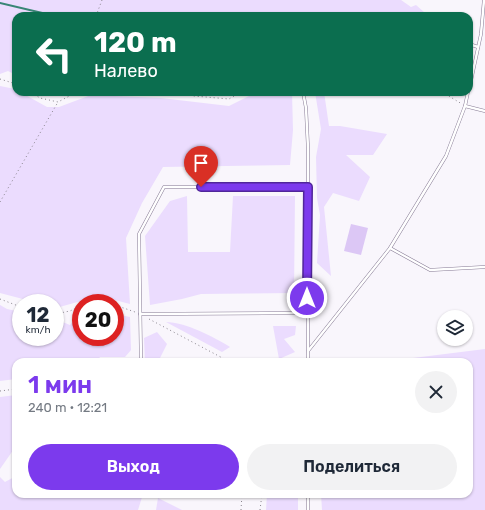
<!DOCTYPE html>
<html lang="ru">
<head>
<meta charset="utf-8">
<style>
	:root { --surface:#fff; --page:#f2f2f3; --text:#1f2937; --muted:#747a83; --accent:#7c3aed }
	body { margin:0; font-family:Rubik,sans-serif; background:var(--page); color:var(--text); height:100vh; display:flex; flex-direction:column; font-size:15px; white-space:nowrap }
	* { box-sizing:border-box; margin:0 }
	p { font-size:13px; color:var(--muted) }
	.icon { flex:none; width:22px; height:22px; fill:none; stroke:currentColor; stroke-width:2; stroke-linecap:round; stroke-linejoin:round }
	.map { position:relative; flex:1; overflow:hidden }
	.sheet { position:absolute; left:12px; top:358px; width:461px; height:140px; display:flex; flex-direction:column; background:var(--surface); border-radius:12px; box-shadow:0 1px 3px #0004 }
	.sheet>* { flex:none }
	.guide { position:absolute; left:12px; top:12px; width:461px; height:84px; border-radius:12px; box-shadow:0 1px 3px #0004; background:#0b6e4f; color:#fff; overflow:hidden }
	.buttons { position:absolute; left:437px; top:310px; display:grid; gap:8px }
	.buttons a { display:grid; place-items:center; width:36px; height:36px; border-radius:50%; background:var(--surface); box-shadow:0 1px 3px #0004; font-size:20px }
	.speed { position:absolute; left:12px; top:294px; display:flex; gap:8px; font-size:20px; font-weight:700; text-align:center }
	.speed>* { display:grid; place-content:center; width:52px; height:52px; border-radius:50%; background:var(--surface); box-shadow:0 1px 3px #0004; line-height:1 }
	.speed small { font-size:10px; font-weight:400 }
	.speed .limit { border:6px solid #d22; background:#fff; color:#111 }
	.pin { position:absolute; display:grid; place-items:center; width:34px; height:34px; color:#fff; margin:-41px -17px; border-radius:50% 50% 50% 0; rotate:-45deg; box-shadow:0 0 4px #0007 }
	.pin .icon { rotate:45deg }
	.me { position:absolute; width:44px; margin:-22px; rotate:0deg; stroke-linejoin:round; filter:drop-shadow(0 0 3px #0008) }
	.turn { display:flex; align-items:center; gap:14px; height:84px; padding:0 16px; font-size:18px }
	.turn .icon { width:52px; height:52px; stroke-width:2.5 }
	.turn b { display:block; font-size:28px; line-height:34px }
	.round { display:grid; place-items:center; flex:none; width:42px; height:42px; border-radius:21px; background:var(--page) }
	.overview { display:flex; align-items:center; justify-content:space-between; height:68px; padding:0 16px }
	h1 { font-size:24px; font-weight:600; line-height:30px; color:var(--accent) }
	.action { display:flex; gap:8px; margin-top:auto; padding:8px 16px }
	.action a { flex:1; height:46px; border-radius:24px; background:var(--accent); color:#fff; font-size:16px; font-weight:600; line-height:46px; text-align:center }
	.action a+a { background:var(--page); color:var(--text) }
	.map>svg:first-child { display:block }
	.green { fill:#ebdcfe }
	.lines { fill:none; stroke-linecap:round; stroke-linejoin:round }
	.stream { stroke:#398676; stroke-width:2 }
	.building { fill:#dcc7f5 }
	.lane-casing { stroke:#877b95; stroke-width:3.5 }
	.path { stroke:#8a868e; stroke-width:1; stroke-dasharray:1 3; stroke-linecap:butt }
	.lane { stroke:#fff; stroke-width:2.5 }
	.route-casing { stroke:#51269a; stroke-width:10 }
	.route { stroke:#7c3aed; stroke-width:7 }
</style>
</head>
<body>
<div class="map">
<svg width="485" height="510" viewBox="0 0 485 510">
	<rect width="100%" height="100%" fill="#f9f6fc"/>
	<g class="green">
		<polygon points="0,0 401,0 411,7 416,5 425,13 425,16 16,16 16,75 8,71 0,74"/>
		<polygon points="0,86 15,89 16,92 20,92 47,107 59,107 91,95 161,98 229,106 257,92 292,92 293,130 290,165 163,167 142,203 126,238 130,304 99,296 56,308 55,308 55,303 38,303 0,293"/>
		<path d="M 185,92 L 230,92 C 214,96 200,99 185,92 Z"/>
		<polygon points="315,92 324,92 329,126 340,126 387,134 373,155 346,155 370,177 359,201 333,193 324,207 331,276 317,263 320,215 317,198 316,157 321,129"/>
		<polygon points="187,196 188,252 230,252 233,196 295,196 294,293 201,294 182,299 150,305 145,236 170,201"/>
		<polygon points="0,305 7,309 21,312 21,337 55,337 55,319 70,325 76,318 81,317 81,337 115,337 115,314 130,317 131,350 125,357 100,357 96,362 16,362 16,379 0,381"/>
		<path d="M 166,322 C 185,322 214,337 230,347 L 222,352 Z"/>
		<polygon points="273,326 296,326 295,335 284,339 295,352 279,359"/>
		<polygon points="157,332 167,344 158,362 145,362 144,338"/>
		<polygon points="485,349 485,510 322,510 321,494 469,494 469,362 410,362 413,358"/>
		<polygon points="16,395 16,446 0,469 0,397"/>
		<polygon points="16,476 16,494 143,494 138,510 0,510 0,477 5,482"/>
		<polygon points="267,494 298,494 298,510 266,510"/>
		<polygon points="158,498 182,510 156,510"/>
	</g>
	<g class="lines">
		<polyline class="stream" points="0,3 55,16"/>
	</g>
	<polygon class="building" points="351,224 368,228 361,255 344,251"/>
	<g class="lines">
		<g class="lane-casing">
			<g id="lane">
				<polyline points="469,44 478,47"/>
				<polyline points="469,90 481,34 484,0"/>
				<polyline points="303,92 306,108 308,148 308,362"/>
				<polyline points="465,106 485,111"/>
				<polyline points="390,248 430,270 485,267"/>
				<polyline points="140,314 307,313"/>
				<polyline points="308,351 390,248 446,156 465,106 468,92"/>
				<polyline points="141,362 139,234 164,187 308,187"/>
				<polyline points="308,510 308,494"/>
			</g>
		</g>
		<g class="path">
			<polyline points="96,16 102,0"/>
			<polyline points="0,79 16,84"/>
			<polyline points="31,92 40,98 58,102 77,92"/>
			<polyline points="166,92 194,96 229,99 241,92"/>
			<polyline points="442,92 462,104"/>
			<polyline points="0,202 58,102"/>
			<polyline points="0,299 21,307"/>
			<polyline points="88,303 106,303"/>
			<polyline points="115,305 135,312"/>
			<polyline points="55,314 70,311 81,306"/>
			<polyline points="149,319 230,362"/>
			<polyline points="0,391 16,389"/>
			<polyline points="241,510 242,494"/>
			<polyline points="260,510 262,494"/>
		</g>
		<use href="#lane" class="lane"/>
	</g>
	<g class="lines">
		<g class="route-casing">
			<polyline id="route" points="201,187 308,187 307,298"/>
		</g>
		<use href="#route" class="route"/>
	</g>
</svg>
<div class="buttons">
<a><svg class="icon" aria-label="layers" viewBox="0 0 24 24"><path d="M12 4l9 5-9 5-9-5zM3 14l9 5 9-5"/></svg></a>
</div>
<div class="speed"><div>12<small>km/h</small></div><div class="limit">20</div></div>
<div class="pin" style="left:201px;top:187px;background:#d93025"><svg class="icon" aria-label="arrive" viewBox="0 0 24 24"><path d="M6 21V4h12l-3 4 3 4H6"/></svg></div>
<svg class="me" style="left:307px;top:298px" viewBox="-20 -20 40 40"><circle r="17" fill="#7c3aed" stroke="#fff" stroke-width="3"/><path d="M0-11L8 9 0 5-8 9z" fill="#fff"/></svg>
<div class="guide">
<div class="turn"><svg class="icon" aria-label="left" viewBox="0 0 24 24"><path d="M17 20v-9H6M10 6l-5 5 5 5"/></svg><div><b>120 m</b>Налево</div></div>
</div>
<section class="sheet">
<div class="overview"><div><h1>1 мин</h1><p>240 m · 12:21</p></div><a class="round"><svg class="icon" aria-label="close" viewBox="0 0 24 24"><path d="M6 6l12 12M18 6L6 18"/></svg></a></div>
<div class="action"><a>Выход</a><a>Поделиться</a></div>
</section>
</div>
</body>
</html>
